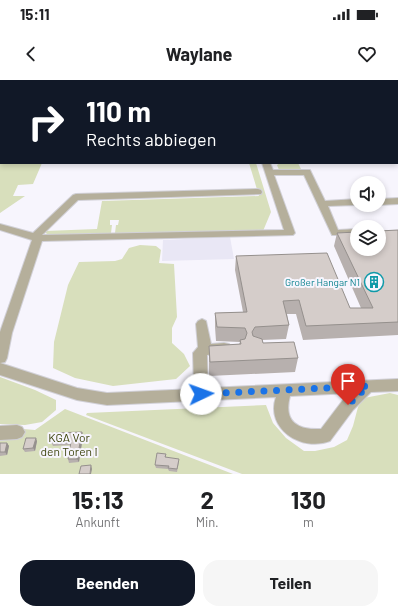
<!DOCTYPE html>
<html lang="de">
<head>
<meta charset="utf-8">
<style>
	:root { --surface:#fff; --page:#f6f6f6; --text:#202124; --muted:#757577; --accent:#111827 }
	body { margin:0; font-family:Barlow,sans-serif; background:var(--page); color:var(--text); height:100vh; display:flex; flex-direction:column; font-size:15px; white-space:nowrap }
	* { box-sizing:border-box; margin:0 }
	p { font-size:13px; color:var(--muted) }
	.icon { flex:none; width:22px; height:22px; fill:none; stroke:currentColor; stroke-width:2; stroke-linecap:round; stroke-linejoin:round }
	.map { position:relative; height:394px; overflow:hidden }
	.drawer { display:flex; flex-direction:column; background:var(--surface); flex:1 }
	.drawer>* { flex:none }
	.banner { position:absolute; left:0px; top:0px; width:398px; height:84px; box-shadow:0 2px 6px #0003; background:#111827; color:#fff; overflow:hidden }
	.fabs { position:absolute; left:350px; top:96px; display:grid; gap:8px }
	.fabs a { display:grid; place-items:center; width:36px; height:36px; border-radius:50%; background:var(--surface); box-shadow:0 2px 6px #0003; font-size:20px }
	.pin { position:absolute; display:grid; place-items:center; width:34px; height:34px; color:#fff; margin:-41px -17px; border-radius:50% 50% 50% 0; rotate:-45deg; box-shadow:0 0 4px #0007 }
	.pin .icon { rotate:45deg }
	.me { position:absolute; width:44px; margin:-22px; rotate:87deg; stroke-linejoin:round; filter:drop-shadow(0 0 3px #0008) }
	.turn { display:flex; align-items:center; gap:14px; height:84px; padding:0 20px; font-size:18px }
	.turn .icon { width:52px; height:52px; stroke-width:2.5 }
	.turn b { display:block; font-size:28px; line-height:34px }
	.eta { display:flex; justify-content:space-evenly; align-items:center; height:68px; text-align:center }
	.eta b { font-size:24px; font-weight:700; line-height:28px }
	.action { display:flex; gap:8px; margin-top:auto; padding:8px 20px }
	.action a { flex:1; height:46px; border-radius:16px; background:var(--accent); color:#fff; font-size:16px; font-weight:700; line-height:46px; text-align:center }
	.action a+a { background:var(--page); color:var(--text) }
	.status { display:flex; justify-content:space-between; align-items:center; height:28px; padding:0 20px; background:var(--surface); direction:ltr }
	.status svg { height:11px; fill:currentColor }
	header { display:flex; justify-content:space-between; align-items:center; height:52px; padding:0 20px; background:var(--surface); font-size:18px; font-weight:700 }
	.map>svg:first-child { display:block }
	.built { fill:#e9e7f5 }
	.green { fill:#d8dfbc }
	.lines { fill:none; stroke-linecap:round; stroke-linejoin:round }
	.minor-casing { stroke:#d1d0d7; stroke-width:2 }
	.minor { fill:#b5af9b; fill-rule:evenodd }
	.wall { fill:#b7b0ae }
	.shaded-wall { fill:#95908d }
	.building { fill:#d5cdca; stroke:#95908d }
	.route { stroke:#1a73e8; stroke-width:7; stroke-dasharray:0 12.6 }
	.labels { text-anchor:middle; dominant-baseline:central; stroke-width:4; stroke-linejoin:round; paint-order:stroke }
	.culture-label { font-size:10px; fill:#0d838f; stroke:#f7f5fd; text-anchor:end }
	.near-park-label { font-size:12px; fill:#404711; stroke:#f7f5fd }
</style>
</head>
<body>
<div class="status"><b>15:11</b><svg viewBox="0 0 49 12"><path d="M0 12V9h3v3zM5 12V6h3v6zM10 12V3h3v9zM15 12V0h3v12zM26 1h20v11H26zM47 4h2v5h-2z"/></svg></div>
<header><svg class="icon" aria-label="back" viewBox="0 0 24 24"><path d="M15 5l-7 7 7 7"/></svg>Waylane<svg class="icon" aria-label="heart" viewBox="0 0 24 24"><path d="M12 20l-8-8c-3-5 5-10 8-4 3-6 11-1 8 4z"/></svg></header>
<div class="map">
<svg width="398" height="394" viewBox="0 0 398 394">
	<rect width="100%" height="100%" fill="#f7f5fd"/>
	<polygon class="built" points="230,157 234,179 162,181 163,160"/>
	<g class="green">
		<polygon points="95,0 302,0 90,1"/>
		<polygon points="0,80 1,83 42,83 33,104 18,105 13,116 25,116 0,133"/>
		<polygon points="249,83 256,83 271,132 263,151 117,154 115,153 116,145 118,145 119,140 110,140 110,145 112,145 111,153 109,154 49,155 44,152 45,151 97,149 102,121 259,116"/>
		<polygon points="280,83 298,83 301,89 279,90 277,85"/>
		<polygon points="140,165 156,166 161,170 159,183 174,184 177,237 172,248 172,263 184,274 190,286 176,299 113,306 75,298 53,288 54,262 68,205 79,182 115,181 122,179 129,168"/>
		<polygon points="0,297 35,310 56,320 56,330 42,342 25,345 0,344"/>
		<polygon points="390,313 398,315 398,394 242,394 86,335 87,333 266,325 273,343 286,358 304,371 315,371 334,367 347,360 353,346 358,327 364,318"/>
		<polygon points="65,329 233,394 0,394 0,347 35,350"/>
	</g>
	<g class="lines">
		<g class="minor-casing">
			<g id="minor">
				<rect x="314" y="0" width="6" height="1"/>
				<rect x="397" y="4" width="1" height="4"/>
				<rect x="0" y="12" width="1" height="4"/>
				<rect x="397" y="62" width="1" height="4"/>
				<rect x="0" y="72" width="1" height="4"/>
				<polygon points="262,83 270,83 273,90 310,90 325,121 357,119 357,125 328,126 338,150 357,149 357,155 332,155 304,95 274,95 295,153 293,155 42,161 12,253 7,278 5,282 0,283 0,252 32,160 0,150 0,144 33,153 73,115 76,114 258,109 261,110 262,112 261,114 78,120 42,155 284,150"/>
				<polygon points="398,118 398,124 379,125 379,119"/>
				<path d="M 202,239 L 206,241 L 211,264 L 224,263 L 229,264 L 230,268 L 229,272 L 207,275 L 208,308 L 398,299 L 398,311 L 371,312 L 353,330 L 330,361 C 302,372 265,349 276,317 L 107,325 L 77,320 L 0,295 L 0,283 L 77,308 L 107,313 L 194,309 L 193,273 L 198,267 L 196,244 L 198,241 ZM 351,313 L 343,320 L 321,349 C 298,350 283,342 290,316 Z"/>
				<polygon points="17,345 22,347 25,352 22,357 17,359 0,360 0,346"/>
			</g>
		</g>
		<use href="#minor" class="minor"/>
	</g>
	<g class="wall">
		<polygon points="398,150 398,255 303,260 296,234 287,234 289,245 286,259 262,260 263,263 298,278 295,292 209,296 209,266 239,264 240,262 216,261 215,247 215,233 243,232 235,190 236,176 350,228 361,228 334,166 337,153"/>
		<polygon points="82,352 83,356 79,382 69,383 68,379 70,365 53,366 51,362"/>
		<polygon points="37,361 35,371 25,372 23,369"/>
		<polygon points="0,363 7,363 9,366 7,375 0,376"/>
		<polygon points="166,374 166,377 179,382 177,392 169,391 168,389 156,388 155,385"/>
	</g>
	<g class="shaded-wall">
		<polygon points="82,352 83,356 79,382 77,379"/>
		<polygon points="36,358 37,361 35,371 33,368"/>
		<polygon points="7,363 9,366 7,375 5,372"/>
		<polygon points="91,385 92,389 91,394 90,394"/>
	</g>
	<g class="building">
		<polygon points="398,150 398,242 306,246 299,220 283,221 289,245 255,247 252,252 253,256 262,259 263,263 294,262 298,278 210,282 209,266 241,264 240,260 245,259 247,253 245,248 217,247 215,233 247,232 236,176 327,173 350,228 373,228 337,153 357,152 357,169 379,169 379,151"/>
		<polygon points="82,352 77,379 68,379 71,362 51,362 53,353"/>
		<polygon points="26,358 36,358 33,368 23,369"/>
		<polygon points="0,363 7,363 5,372 0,372"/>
		<polygon points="157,373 166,374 165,377 179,379 177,389 168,388 169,386 155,385"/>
		<polygon points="91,385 90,394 79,394 81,386"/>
	</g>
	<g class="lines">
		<polyline class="route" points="201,314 368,306 348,325"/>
	</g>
	<defs>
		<g id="building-ring" transform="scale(1)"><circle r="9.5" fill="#f7f5fd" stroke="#0f9aa8" stroke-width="1.5"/><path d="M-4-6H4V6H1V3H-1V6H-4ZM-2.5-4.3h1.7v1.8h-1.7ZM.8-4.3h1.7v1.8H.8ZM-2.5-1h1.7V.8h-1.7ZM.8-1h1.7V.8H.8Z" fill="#0f9aa8"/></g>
	</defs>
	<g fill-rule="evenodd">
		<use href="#building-ring" x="374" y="202"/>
	</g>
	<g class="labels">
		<g class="culture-label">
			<text x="360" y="202">Großer Hangar N1</text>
		</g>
		<g class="near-park-label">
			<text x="69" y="357">KGA Vor<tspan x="69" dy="14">den Toren I</tspan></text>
		</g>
	</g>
</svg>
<div class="fabs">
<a><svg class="icon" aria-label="sound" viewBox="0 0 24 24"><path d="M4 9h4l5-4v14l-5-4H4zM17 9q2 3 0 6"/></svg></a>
<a><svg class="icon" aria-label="layers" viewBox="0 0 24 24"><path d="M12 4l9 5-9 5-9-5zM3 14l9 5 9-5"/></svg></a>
</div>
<div class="pin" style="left:348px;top:325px;background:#d93025"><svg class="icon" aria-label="arrive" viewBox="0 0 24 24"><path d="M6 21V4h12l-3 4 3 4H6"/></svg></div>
<svg class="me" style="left:201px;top:314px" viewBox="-20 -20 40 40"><circle r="19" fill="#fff"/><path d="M0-13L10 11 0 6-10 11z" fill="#1a73e8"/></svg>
<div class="banner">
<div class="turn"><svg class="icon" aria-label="right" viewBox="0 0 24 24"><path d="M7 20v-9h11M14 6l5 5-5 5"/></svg><div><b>110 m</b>Rechts abbiegen</div></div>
</div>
</div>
<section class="drawer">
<div class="eta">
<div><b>15:13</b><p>Ankunft</p></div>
<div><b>2</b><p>Min.</p></div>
<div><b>130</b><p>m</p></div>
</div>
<div class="action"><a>Beenden</a><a>Teilen</a></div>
</section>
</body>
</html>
